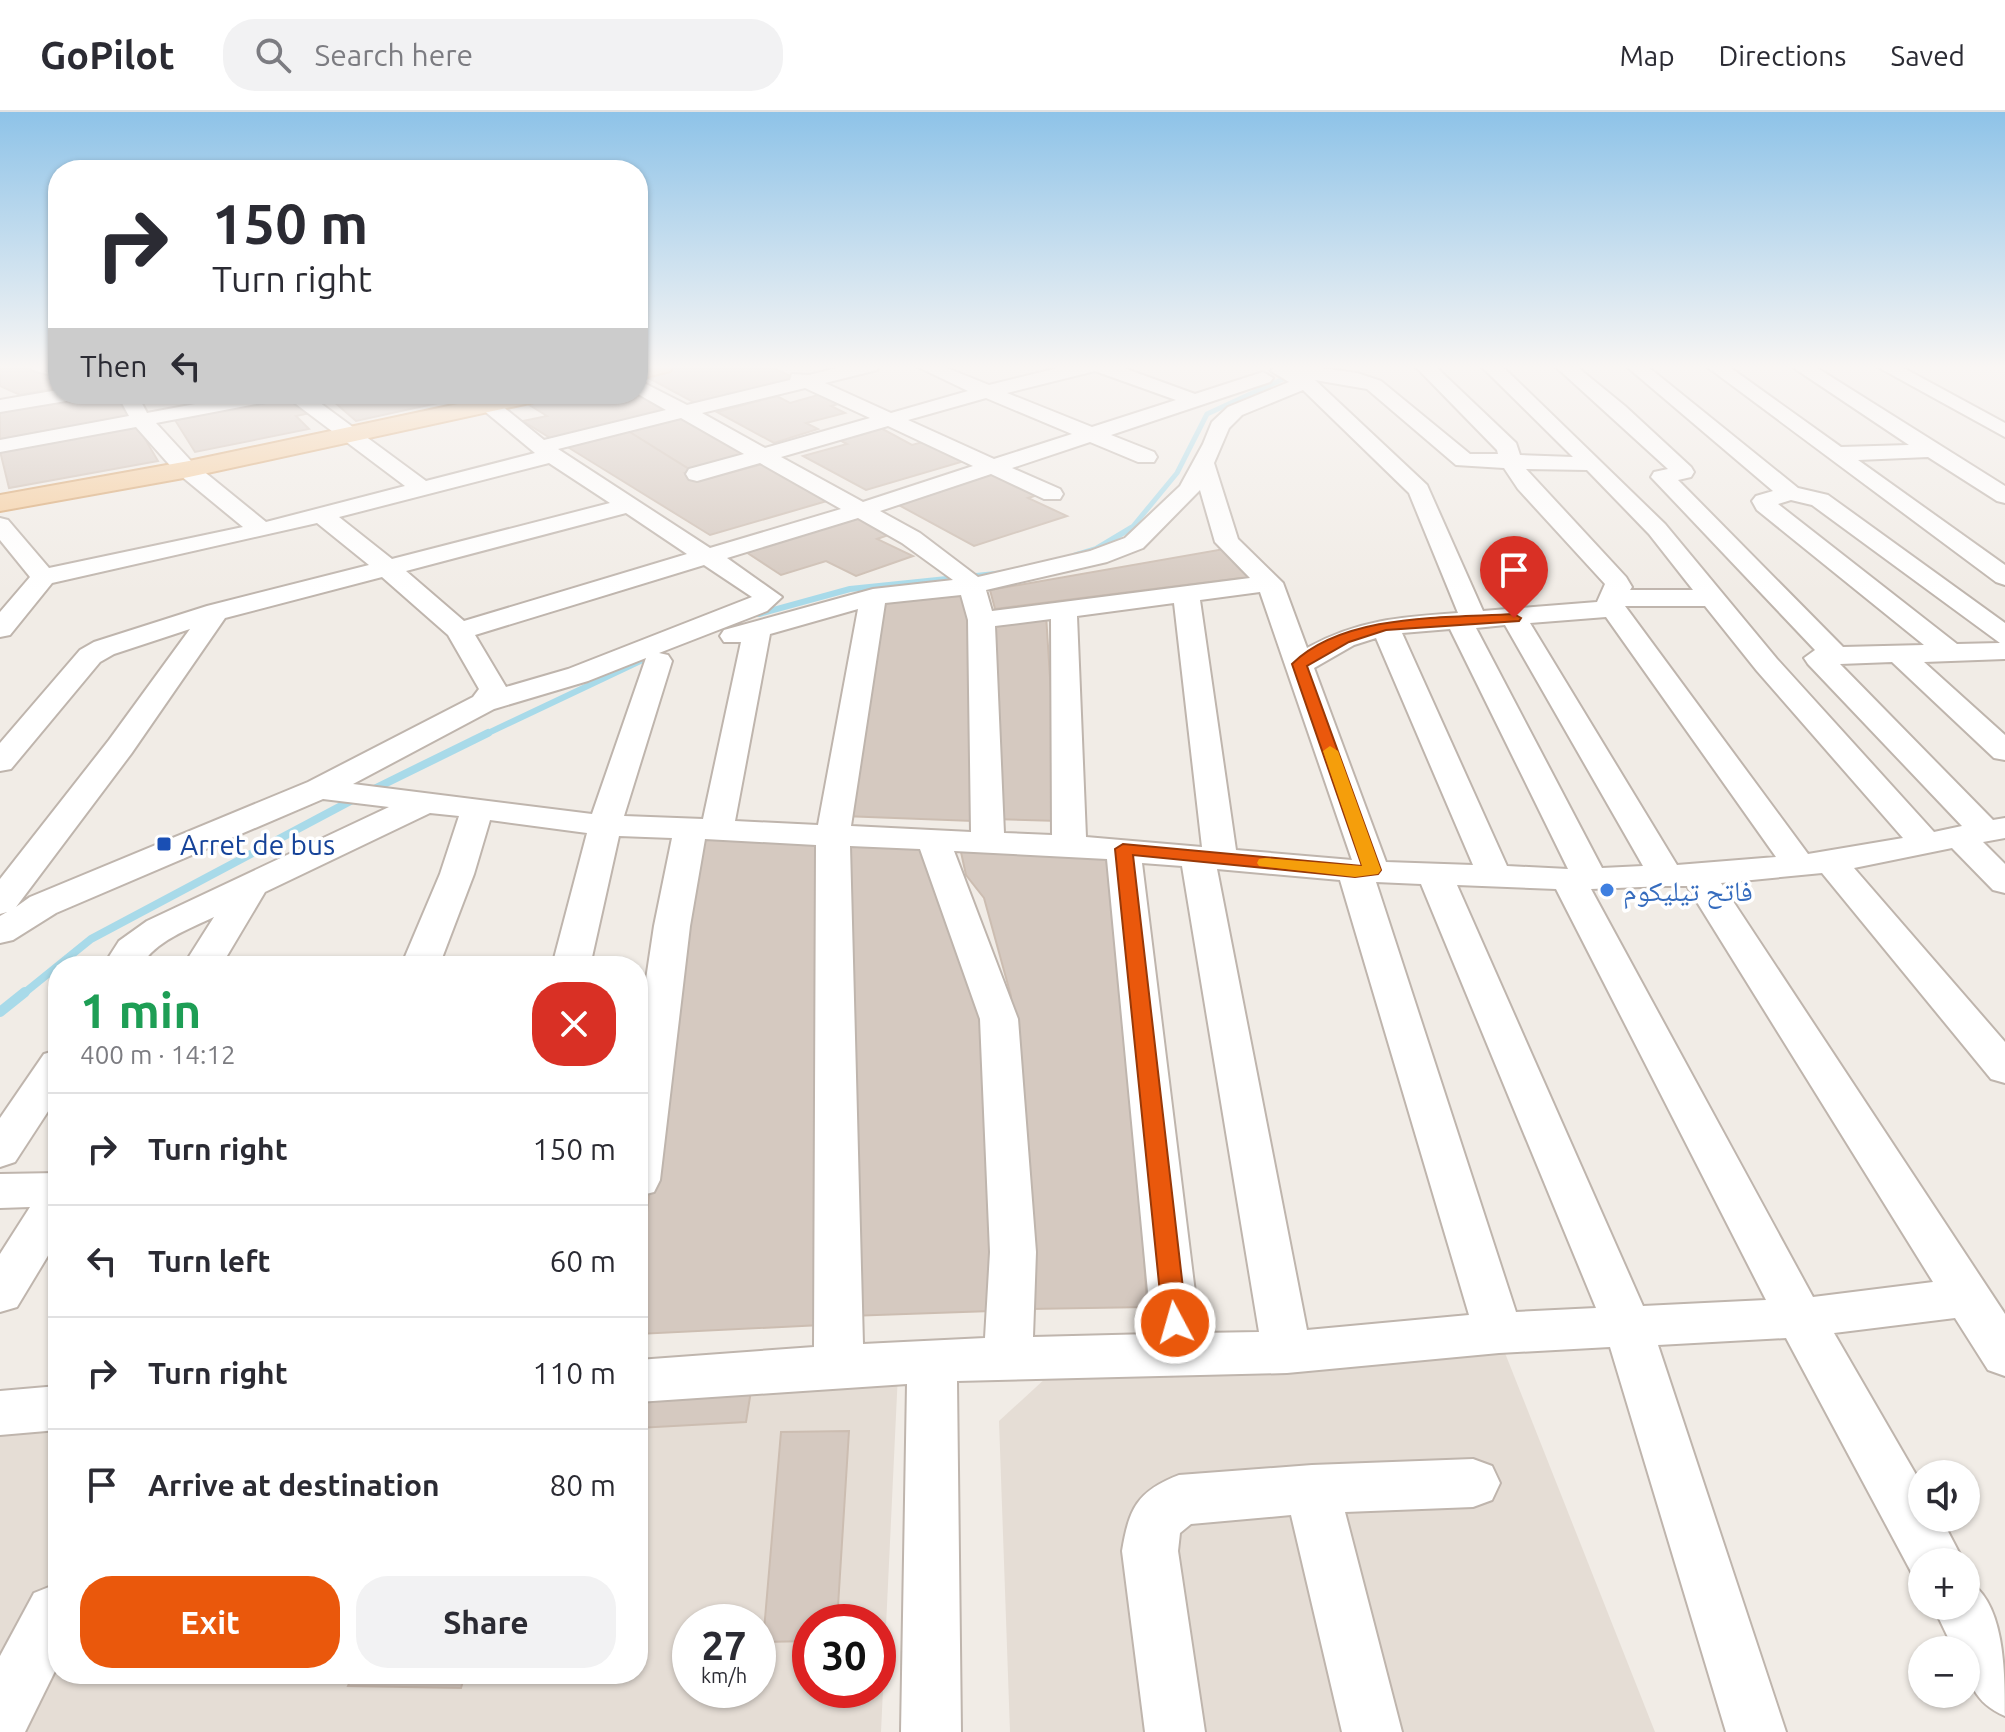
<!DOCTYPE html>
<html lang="en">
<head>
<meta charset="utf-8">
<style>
	:root { --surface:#fff; --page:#f2f2f3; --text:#2b2b33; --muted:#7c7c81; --line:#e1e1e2; --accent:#ea580c }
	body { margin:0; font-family:Ubuntu,"Noto Naskh Arabic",sans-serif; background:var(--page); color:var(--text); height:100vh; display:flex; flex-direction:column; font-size:30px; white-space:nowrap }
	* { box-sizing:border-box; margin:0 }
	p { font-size:26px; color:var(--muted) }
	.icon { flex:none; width:44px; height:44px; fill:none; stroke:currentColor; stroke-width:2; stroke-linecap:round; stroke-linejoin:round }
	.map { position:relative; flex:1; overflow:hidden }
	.details { position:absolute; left:48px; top:844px; width:600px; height:728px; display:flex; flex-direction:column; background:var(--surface); border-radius:32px; box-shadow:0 2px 6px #0004 }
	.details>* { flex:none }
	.banner { position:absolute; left:48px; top:48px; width:600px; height:244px; border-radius:32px; box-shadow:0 2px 6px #0004; background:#fff; color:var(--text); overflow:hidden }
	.controls { position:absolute; left:1908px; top:1348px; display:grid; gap:16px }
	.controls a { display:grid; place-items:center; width:72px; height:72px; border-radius:50%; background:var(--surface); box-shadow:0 2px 6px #0004; font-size:40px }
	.speed { position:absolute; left:672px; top:1492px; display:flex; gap:16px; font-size:40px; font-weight:700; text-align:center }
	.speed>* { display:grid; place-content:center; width:104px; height:104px; border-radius:50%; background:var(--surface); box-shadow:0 2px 6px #0004; line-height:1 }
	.speed small { font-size:20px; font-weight:400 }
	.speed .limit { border:12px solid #d22; background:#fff; color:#111 }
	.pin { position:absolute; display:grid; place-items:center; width:68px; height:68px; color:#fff; margin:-82px -34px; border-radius:50% 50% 50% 0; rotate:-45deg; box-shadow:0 0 8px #0007 }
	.pin .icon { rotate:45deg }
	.me { position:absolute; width:88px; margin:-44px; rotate:354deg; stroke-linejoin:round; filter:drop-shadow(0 0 6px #0008) }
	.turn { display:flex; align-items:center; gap:28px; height:168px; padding:0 32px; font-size:36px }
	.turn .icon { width:104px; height:104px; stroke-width:2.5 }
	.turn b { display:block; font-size:56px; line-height:68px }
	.then { display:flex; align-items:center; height:76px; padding:0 32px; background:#0003; gap:16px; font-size:30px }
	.round { display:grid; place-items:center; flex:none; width:84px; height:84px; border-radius:32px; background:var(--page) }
	.head { display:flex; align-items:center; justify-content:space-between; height:136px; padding:0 32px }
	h1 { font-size:48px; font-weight:700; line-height:60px; color:#1e9e55 }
	.action { display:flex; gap:16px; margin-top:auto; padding:16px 32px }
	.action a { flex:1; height:92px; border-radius:32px; background:var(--accent); color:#fff; font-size:32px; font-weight:700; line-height:92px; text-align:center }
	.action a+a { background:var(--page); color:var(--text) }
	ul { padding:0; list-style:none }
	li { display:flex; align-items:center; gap:24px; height:112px; padding:0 32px; border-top:2px solid var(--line) }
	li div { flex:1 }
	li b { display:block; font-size:30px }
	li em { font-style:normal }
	header { display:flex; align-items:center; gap:48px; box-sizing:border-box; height:112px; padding:0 40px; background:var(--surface); border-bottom:2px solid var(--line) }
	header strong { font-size:38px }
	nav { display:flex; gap:44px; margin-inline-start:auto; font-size:28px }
	.search { width:560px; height:72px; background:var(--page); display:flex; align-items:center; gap:20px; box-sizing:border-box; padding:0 28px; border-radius:32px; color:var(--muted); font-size:30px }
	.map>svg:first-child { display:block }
	.residential { fill:#e5ddd5; fill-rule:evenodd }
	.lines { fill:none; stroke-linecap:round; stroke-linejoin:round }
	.stream-far3 { stroke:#a8dae9; stroke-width:5 }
	.stream-far2 { stroke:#a8dae9; stroke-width:6 }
	.stream-far1 { stroke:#a8dae9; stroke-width:8 }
	.stream { stroke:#a8dae9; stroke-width:10 }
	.building { fill:#d5c9c0; stroke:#ccbdb1; stroke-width:2 }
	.minor-casing { stroke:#bfb5ad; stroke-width:4 }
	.major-casing { stroke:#d7a56f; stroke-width:4 }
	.minor { fill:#fff; fill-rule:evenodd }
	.major { fill:#f4cc9d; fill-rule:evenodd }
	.route { fill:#ea580c; stroke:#983908; stroke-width:2 }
	.slow { fill:#f59e0b }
	.transit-dot { fill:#1a4fb4; stroke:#fff; stroke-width:3 }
	.shop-dot { fill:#3f7fe0; stroke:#fff; stroke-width:3 }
	.labels { text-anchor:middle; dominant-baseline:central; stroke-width:7; stroke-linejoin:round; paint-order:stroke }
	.transit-label { font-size:28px; fill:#164399; stroke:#fff; text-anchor:start }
	.shop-label { font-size:28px; fill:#366cbe; stroke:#fff; text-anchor:start }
</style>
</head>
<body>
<header>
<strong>GoPilot</strong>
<div class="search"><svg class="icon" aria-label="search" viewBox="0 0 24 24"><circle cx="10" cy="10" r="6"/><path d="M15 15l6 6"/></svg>Search here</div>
<nav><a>Map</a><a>Directions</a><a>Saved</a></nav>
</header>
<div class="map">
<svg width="2005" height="1620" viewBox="0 0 2005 1620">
	<rect width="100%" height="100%" fill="#f1ece6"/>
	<g class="residential">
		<polygon points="1503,1236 1655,1620 1010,1620 999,1309 1060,1253"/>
		<path d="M 898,1261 L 881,1620 L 0,1620 L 0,1325 L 8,1310 L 58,1307 L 58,1562 L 638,1562 L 638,1273 ZM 690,1510 L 758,1510 L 758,1578 L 690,1578 ZM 810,1510 L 878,1510 L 878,1578 L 810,1578 Z"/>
	</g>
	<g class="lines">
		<polyline class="stream-far3" points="1130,418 1177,361 1207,302 1311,254"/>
		<g class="stream-far2">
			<polyline points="1076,443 1096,437 1131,416"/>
			<polyline points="759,502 850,477 1005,461"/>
			<polyline points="484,623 653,543"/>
		</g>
		<g class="stream-far1">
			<polyline points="370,679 488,621"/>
			<polyline points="23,882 91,827 358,685"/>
		</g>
		<polyline class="stream" points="0,900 25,880"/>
	</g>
	<g class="building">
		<polygon points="0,254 29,254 58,261 58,276 20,283 0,274"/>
		<polygon points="679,254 769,254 795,266 695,291 643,263"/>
		<polygon points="638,281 668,298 550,326 523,309 547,304 526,291 567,282"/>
		<polygon points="825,281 846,290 831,294 845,301 806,311 818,317 774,331 717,300 777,284 790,291"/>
		<polygon points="76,282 122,282 134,303 0,327 0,295"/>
		<polygon points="325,282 449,282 456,287 356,309"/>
		<polygon points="295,285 315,300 296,304 309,317 195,340 175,308"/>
		<polygon points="681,305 754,344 692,359 628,319"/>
		<polygon points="877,314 912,333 930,328 971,347 866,378 803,344 847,332 836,326"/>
		<polygon points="138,315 158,349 9,376 0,339"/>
		<polygon points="628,319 692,359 685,361 699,369 767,351 834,387 710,423 566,334"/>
		<polygon points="996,359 1044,381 1028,386 1067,404 974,434 895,391"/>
		<polygon points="859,402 894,421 877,427 913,444 856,464 826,449 781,463 743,438"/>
		<polygon points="1224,437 1249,465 995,497 990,478"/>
		<polygon points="973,480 973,709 843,704 876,486"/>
		<polygon points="1046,502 1059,709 994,707 991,508"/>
		<polygon points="698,724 818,726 821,1213 638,1222 638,1172 673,891"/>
		<polygon points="843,727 920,730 977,879 989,1012 991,1199 849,1204"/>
		<polygon points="959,731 1119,741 1147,1195 1030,1197 1011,884 984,786 966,763"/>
		<polygon points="753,1266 746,1310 638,1316 638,1273"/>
		<polygon points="849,1319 837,1510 810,1510 810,1529 763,1530 781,1320"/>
		<polygon points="353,1562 465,1562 461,1576 348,1574"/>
	</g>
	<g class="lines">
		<g class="minor-casing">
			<g id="minor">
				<polygon points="31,254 58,254 58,265 33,258"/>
				<path d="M 845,254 L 879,254 L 877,258 L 825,271 L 891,301 L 968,279 L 916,254 L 942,254 L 989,273 L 1066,254 L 1118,254 L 1195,282 L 1263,260 L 1273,266 L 1270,270 L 1111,323 L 1154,340 L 1157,345 L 1154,350 L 1138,350 L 1090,330 L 1012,356 L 1060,377 L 1063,382 L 1060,387 L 1044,387 L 991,362 L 880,399 L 920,421 L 978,465 L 1090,439 L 1125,426 L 1180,374 L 1203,332 L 1212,310 L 1228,295 L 1289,270 L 1271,259 L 1275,254 L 1306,254 L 1357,261 L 1381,269 L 1470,342 L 1498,342 L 1497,338 L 1415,254 L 1435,254 L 1516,331 L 1520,343 L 1573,345 L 1481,254 L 1502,254 L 1665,412 L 1777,547 L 1934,720 L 1962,714 L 1808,552 L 1804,546 L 1815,538 L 1651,365 L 1654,360 L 1668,357 L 1555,254 L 1576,254 L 1625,294 L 1691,355 L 1694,360 L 1691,365 L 1678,368 L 1843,535 L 1924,533 L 1757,398 L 1752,389 L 1756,384 L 1773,379 L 1626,254 L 1647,254 L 1798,376 L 1828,383 L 2005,511 L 2005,547 L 1924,550 L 2005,623 L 2005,648 L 1994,646 L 1892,550 L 1840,552 L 1993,708 L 2005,706 L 2005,726 L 1983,730 L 2005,752 L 2005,781 L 1993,778 L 1952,736 L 1854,756 L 2005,930 L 2005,971 L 1991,967 L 1822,761 L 1721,771 L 2005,1202 L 2005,1264 L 1988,1258 L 1955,1206 L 1834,1221 L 1922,1373 L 1922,1406 L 1941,1406 L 1964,1450 L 1922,1450 L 1922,1471 L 1916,1469 L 1786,1226 L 1658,1233 L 1786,1620 L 1726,1620 L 1610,1235 L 1499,1241 L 1287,1261 L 957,1269 L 961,1620 L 901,1620 L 907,1272 L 638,1290 L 638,1248 L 814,1235 L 816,733 L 705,727 L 690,814 L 660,1068 L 654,1080 L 638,1084 L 638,921 L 654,814 L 672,726 L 619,724 L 590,854 L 552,854 L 587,721 L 490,708 L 474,762 L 439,854 L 401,854 L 440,762 L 459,704 L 430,701 L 265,780 L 221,854 L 183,854 L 214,805 C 189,817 155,829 141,854 L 103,854 L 119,829 L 147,809 L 389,695 L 323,687 L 56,801 L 13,828 L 0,831 L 0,804 L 7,800 L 0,802 L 0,767 L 109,628 L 190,517 L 114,542 L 100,550 L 11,657 L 0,659 L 0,631 L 80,538 L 94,530 L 207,494 L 369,453 L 317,411 L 52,471 L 10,523 L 0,525 L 0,500 L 30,465 L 0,428 L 0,406 L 8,408 L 49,456 L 243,415 L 175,359 L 136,315 L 0,340 L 0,328 L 129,304 L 117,282 L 137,282 L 147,301 L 249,282 L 308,282 L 426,369 L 535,341 L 482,297 L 479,293 L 482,289 L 496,289 L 544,328 L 666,298 L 638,282 L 638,268 L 687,293 L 790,268 L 792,262 L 809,263 ZM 1095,259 L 1176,288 L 1092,315 L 1007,281 ZM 1315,268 L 1367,277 L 1456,353 L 1504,356 L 1518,377 L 1605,472 L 1597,490 L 1483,499 L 1427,373 ZM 805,276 L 870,306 L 765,336 L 702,301 ZM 1303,278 L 1409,381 L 1458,501 C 1400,505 1358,508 1307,536 L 1283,471 L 1238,427 L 1214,351 L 1229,316 L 1242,303 ZM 288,286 L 405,374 L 266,410 L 191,349 L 156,311 ZM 986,286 L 1072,322 L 994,347 L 908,308 ZM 681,306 L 744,342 L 689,357 L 686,362 L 689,367 L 697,369 L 760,351 L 841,397 L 710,436 L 558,337 ZM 888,314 L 973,354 L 863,390 L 781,345 ZM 549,351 L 610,391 L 392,447 L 339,405 ZM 1526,357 L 1587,358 L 1649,422 L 1693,478 L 1630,478 L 1632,475 L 1626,465 ZM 1200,378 L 1215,430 L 1250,466 L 992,499 L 986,478 L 1107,450 L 1143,436 ZM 1791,388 L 1812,393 L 2000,531 L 1957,532 L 1778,392 ZM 626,401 L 687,442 L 464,509 L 406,459 ZM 858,406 L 902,431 L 953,468 L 873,477 L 724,518 L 720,524 L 724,530 L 741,530 L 703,707 L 624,704 L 672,549 L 668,543 L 659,541 L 767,499 L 782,485 L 727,446 ZM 704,453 L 752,485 L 568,557 L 506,575 L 475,523 ZM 382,465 L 448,523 L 479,577 L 473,585 L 308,670 L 30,785 L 16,795 L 131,642 L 225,506 ZM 1260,480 L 1352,748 L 1236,738 L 1200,488 ZM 961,483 L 968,508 L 971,720 L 851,714 L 885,491 ZM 1174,491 L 1202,735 L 1086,725 L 1077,504 ZM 1625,494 L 1705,494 L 1757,559 L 1903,726 L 1808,742 ZM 858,497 L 818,713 L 735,709 L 770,522 ZM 1606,505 L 1776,745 L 1677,753 L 1530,511 ZM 1051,507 L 1052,723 L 1004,721 L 995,514 ZM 1505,513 L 1643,754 L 1602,756 L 1476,516 ZM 1450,517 L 1568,757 L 1507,754 L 1402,521 ZM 1376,526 L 1473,753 L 1386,750 L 1314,556 L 1354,533 ZM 646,546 L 592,702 L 353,672 L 494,597 L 588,569 ZM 850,734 L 920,737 L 980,907 L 990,1140 L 985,1226 L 863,1232 ZM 954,739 L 1107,747 L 1152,1222 L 1033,1225 L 1036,1140 L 1018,907 ZM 1142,751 L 1182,754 L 1259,1220 L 1200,1221 ZM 1217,757 L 1340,768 L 1469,1203 L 1307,1218 ZM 1376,770 L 1421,772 L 1596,1196 L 1516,1200 ZM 1457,773 L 1556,777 L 1766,1188 L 1643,1194 ZM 1666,774 L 1687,774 L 1933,1170 L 1813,1185 L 1591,777 Z"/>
				<polygon points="1706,254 1728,254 1841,335 1909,333 1791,254 1814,254 2005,374 2005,391 1997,389 1928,345 1858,348 2005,453 2005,473 1996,470"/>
				<polygon points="1876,254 1900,254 2005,311 2005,325"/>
				<polygon points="58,278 58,282 82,282 72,288 0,300 0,288"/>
				<polygon points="58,938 58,984 15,1050 0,1055 0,1006 44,942"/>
				<polygon points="58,1061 58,1127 17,1195 0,1200 0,1142 30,1095 0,1096 0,1062"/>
				<polygon points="58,1274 58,1318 0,1323 0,1279"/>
				<path d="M 1473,1347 L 1492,1354 L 1500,1371 L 1492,1388 L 1473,1395 L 1345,1400 L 1402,1620 L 1342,1620 L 1291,1403 L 1191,1412 L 1180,1421 L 1178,1439 L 1205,1620 L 1145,1620 L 1122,1439 C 1129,1397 1137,1379 1179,1363 L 1312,1353 Z"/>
				<path d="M 1966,1468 C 2005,1488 2005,1560 2005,1604 C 1975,1591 1966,1570 1966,1538 L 1954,1538 L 1933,1494 L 1966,1494 Z"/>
				<polygon points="54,1473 58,1475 58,1553 25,1620 0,1620 0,1544 34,1481"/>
			</g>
		</g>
		<g class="major-casing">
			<g id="major">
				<polygon points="638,254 673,254 670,259 638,267"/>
				<polygon points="505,282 551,282 548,287 539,289 189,365 0,399 0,383 189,349"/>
			</g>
		</g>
		<use href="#minor" class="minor"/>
		<use href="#major" class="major"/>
	</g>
	<linearGradient id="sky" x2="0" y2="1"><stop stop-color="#8ec3e8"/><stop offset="0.53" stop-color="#f9f6f4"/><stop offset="1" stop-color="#f9f6f4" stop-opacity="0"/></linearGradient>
	<rect width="2005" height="481" fill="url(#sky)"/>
	<path class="route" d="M 1514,502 L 1521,506 L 1519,509 L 1386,518 L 1349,530 L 1307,554 L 1381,758 L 1378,762 L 1355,765 L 1133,743 L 1187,1211 L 1184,1218 L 1175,1221 L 1167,1218 L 1163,1211 L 1115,737 L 1123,732 L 1362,754 L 1292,552 C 1344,501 1446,506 1514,502 Z"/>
	<polygon class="slow" points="1330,634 1338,639 1381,758 1378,762 1355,765 1259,754 1257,751 1259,747 1265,746 1362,754 1323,639"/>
	<rect class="transit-dot" x="156" y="724" width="16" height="16" rx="4"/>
	<circle class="shop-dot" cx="1607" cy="778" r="8"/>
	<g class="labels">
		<g class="transit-label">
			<text x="180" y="732">Arret de bus</text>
		</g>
		<g class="shop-label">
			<text x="1623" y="778">فاتح تيليكوم</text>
		</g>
	</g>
</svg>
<div class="controls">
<a><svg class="icon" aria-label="sound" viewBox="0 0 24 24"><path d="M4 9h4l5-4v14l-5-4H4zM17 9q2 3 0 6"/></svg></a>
<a>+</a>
<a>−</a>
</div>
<div class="speed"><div>27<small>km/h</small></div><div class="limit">30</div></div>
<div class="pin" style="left:1514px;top:506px;background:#d93025"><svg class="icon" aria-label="arrive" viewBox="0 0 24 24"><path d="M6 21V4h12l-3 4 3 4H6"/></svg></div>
<svg class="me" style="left:1175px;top:1211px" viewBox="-20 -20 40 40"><circle r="17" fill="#ea580c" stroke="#fff" stroke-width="3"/><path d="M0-11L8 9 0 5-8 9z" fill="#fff"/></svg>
<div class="banner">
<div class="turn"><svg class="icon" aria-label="right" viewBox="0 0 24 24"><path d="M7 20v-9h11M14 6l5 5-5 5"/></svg><div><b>150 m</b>Turn right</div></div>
<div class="then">Then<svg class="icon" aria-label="left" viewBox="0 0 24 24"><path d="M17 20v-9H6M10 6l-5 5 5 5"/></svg></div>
</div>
<section class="details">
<div class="head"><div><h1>1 min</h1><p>400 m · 14:12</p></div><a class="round" style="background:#d93025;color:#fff"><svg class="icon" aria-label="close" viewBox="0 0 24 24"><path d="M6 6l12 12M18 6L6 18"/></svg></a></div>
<ul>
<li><svg class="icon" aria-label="right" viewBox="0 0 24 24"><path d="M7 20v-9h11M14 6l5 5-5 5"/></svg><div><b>Turn right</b></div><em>150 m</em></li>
<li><svg class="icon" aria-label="left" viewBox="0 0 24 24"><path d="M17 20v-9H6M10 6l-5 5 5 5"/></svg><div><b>Turn left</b></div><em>60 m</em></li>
<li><svg class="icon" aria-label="right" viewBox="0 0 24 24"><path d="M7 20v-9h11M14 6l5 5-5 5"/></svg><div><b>Turn right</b></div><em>110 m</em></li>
<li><svg class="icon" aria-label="arrive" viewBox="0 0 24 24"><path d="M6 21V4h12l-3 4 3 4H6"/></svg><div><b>Arrive at destination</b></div><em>80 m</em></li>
</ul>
<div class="action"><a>Exit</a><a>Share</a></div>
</section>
</div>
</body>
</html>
